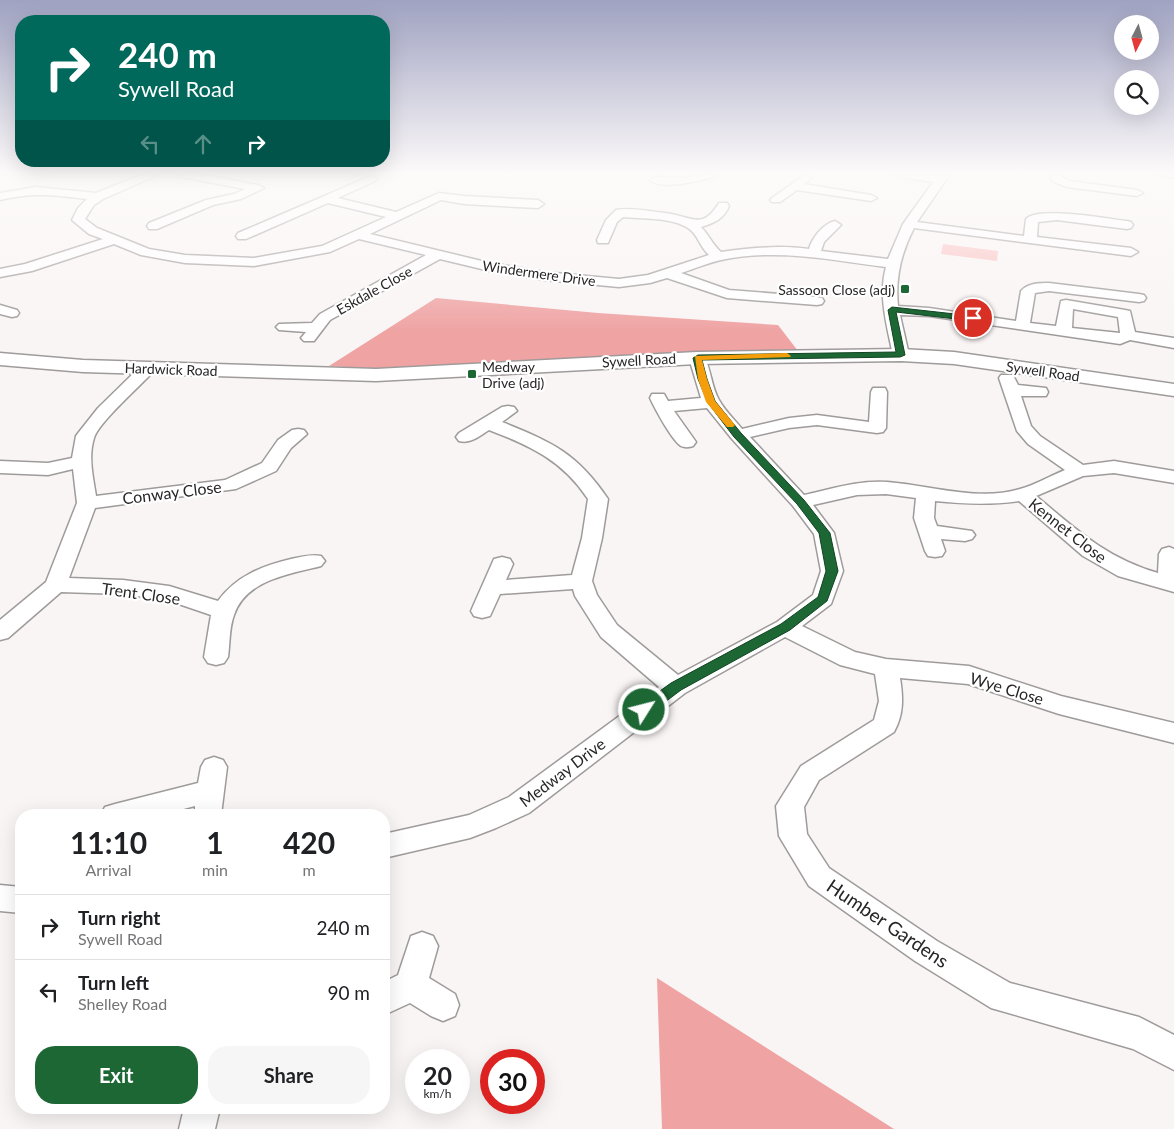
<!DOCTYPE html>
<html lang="en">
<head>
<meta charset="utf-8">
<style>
	:root { --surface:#fff; --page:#f6f6f6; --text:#202124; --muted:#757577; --line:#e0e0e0; --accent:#1d6735 }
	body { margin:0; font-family:Lato,sans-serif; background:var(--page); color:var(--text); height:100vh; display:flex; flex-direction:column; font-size:19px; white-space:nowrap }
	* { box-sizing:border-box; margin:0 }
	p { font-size:16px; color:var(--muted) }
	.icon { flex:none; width:28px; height:28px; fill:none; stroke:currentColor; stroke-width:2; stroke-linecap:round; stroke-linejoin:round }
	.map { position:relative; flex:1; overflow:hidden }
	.details { position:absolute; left:15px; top:809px; width:375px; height:305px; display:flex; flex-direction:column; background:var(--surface); border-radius:20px; box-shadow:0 5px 20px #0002 }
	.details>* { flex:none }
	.banner { position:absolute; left:15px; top:15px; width:375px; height:152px; border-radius:20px; box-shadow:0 5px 20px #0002; background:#00695c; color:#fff; overflow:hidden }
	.needle { width:32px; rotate:186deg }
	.controls { position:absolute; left:1114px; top:15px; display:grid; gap:10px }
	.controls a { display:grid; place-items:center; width:45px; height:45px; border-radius:50%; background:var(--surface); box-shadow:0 5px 20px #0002; font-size:25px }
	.speed { position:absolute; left:405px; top:1049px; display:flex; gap:10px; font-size:25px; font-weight:700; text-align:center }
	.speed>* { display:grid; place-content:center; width:65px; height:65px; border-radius:50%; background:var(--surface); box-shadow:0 5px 20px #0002; line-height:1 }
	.speed small { font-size:12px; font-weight:400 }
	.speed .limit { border:8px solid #d22; background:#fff; color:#111 }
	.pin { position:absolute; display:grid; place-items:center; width:42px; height:42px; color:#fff; margin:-21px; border:2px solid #fff; border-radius:50%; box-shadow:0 1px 5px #0007 }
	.me { position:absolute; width:55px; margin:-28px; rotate:54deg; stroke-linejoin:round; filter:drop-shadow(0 0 4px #0008) }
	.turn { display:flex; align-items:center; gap:18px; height:105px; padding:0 20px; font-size:22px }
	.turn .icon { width:65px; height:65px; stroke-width:2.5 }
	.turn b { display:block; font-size:35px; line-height:42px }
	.lanes { display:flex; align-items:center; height:48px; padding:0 20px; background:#0003; justify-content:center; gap:25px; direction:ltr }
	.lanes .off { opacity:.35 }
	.eta { display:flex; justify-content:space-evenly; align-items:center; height:85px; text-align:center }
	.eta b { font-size:30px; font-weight:700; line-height:35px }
	.button { display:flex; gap:10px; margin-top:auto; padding:10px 20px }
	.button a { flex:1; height:58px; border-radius:20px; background:var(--accent); color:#fff; font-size:20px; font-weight:700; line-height:58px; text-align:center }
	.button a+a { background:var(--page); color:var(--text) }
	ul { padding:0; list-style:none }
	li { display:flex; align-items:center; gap:15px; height:65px; padding:0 20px; border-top:1px solid var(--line) }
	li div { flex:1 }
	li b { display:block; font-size:19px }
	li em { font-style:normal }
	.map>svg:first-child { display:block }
	.green { fill:#f9c1c0 }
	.forest { fill:#efa3a3 }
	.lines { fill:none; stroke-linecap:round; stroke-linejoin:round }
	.minor-casing { stroke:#a09b9b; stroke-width:3 }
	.tertiary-casing { stroke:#a09b9b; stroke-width:3 }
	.minor { fill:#fff; fill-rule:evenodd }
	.tertiary { fill:#fff; fill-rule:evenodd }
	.shaded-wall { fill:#7faa88 }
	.route { fill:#1d6735; stroke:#134322 }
	.slow { fill:#f59e0b }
	.poi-dot { fill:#1d6735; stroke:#fff; stroke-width:2 }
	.labels { text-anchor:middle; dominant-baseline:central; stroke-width:4.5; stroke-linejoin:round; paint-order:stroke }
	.far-street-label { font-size:14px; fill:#272525; stroke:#fff }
	.far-poi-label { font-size:14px; fill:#272525; stroke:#fff; text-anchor:end }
	.street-label { font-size:16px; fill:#272525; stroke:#fff }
	.near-street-label { font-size:19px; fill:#272525; stroke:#fff }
</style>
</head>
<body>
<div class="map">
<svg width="1174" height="1129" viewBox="0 0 1174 1129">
	<rect width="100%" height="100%" fill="#faf5f5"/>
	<polygon class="green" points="943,244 998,251 997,261 941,254"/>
	<g class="forest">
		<polygon points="436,298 598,313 778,325 798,351 660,353 380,369 329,366"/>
		<polygon points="657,978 894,1129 662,1129"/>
	</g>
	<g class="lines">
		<g class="minor-casing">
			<g id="minor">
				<path d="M 144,174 L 160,174 L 103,199 L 94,205 L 85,219 L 97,228 L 149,249 L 185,255 L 254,258 L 322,246 L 386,217 L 328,203 L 246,239 L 238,239 L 236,236 L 238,233 L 371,176 L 375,177 L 377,179 L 375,181 L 338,198 L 396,212 L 439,193 L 464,196 L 538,200 L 544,204 L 538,208 L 464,204 L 441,200 L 370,234 L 490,263 L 544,272 L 619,279 L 648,275 L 709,255 C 699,246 698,234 688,228 C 671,217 642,219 623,217 L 617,222 L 608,243 L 598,243 L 597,240 L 606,220 L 616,210 C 629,207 657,212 671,214 C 694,218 703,229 719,203 L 727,203 L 729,206 C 724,219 714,223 701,227 C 709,235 712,244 721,252 C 751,248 779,245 809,249 C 812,238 823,224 835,221 L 841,225 L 824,242 L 821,251 L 888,259 L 903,224 L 933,182 L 901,177 L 896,174 L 938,176 L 939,174 L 950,174 L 917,222 L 1024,236 L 1026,219 C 1038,206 1108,219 1127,221 L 1131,222 L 1133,225 L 1131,228 L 1127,229 L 1057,220 L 1038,222 L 1037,237 L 1131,248 L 1138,252 L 1131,256 L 914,228 C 901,253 895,278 898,306 L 929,308 L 1016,321 L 1021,291 C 1028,283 1039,283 1049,283 L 1139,294 L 1144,295 L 1146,298 L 1144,301 L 1139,302 L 1049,291 L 1035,293 L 1030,323 L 1056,326 L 1061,301 L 1066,300 L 1125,310 L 1130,311 L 1135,332 L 1174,338 L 1174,348 L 1130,340 L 1120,344 L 929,316 L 900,315 L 909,355 L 907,358 L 895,358 L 893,355 C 887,326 878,296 886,267 C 831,260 776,248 721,260 C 707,263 694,269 681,273 L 729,290 L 817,297 L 822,298 L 824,301 L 822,304 L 817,305 L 727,298 L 667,278 L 650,283 L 619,287 L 544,280 L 490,271 L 440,259 L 330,320 L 314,341 L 304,341 L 301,338 L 306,332 L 279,330 L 276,327 L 279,324 L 312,323 L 320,314 L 426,255 L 359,239 L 330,252 L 254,266 L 185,263 L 141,255 L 114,244 L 32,271 L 0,277 L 0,269 L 25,264 L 103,239 L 89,234 L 72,220 L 78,208 L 87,199 C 53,195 34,192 0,200 L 0,193 L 36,187 L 96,193 ZM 1073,309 L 1118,317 L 1120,333 L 1072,328 Z"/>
				<polygon points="177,174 199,174 258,185 264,188 241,199 213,205 157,229 149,229 147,226 149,223 206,200 234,194 245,189 182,177"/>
				<path d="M 700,174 L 718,174 L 716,176 C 702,180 662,191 650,180 L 656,177 L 687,178 Z"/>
				<polygon points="1052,174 1062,174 1062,177 1069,181 1137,190 1143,193 1137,196 1067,187 1052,181"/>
				<polygon points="1160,174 1174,174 1174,178 1162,176"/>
				<polygon points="805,175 811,178 804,184 871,195 877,198 871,201 797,190 780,202 772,202 770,200 772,198"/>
				<polygon points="0,305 17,310 19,313 17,316 12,317 0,314"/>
				<path d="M 697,353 L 703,355 C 711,367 711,387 719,400 C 725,411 735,420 742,429 L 789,418 L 817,415 L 869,422 L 871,392 L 873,388 L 885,388 L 887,392 L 886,428 L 883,432 L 877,433 L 817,425 L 789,428 L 750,437 L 804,495 C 831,489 859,480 887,482 C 929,485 979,502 1020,489 C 1035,485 1050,476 1065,470 L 1028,444 L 1017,431 L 999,378 L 1001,375 L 1013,375 L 1018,385 L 1046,388 L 1048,392 L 1046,396 L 1021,396 L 1031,426 L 1040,436 L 1083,465 L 1114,461 L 1174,471 L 1174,483 L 1114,473 L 1083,476 L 1036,496 C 1077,530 1106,558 1158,573 L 1159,554 L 1162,549 L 1169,547 L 1174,549 L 1174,592 L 1118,576 L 1083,556 L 1019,501 C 990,505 964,504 935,501 L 934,518 L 937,526 L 972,531 L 975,535 L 972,539 L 965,541 L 941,539 L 945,551 L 942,556 L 935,557 L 928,556 L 925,551 L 914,518 L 916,498 L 886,494 L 857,495 L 813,505 L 834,533 L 843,571 L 831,604 L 802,626 L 855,652 L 886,659 L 969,666 L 1061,696 L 1174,723 L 1174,743 L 1059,714 L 968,684 L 900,678 C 903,697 904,714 894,732 L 819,780 L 804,807 L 807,834 L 829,868 L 937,941 L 1010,983 L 1139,1017 L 1174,1035 L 1174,1070 L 1133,1049 L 991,1008 L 915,961 L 809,886 L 779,836 L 776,806 L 801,766 L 874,720 L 879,701 L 875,674 L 840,665 L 785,637 L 685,693 L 529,813 L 496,828 L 470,838 L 384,858 L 384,834 L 469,815 L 509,797 L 659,687 L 601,637 L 575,596 L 573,589 L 500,594 L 490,616 L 482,618 L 474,616 L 471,611 L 494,559 L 502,557 L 510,559 L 513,564 L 506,580 L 572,575 L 582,538 L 588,499 C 563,461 531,446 489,430 C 479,436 471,444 459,441 L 456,437 L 459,433 L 502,407 L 508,406 L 514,407 L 517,411 L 502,422 C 552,442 577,453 608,499 L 602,538 L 592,581 L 597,595 L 617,625 L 678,675 L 777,622 L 813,595 L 821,571 L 814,534 L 793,506 L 732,439 L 707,408 L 674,411 L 696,442 L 693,446 C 690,447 685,448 681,446 C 672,440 655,409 650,398 L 652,394 L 664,394 L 668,401 L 701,398 L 689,358 L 691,355 Z"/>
				<path d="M 148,363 L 154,365 L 156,368 L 154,371 C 141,385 98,423 94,438 C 88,457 93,477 96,496 L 225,480 L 262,463 L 278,440 L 292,430 L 298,429 L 304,430 L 307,434 L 291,448 L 276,471 L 236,489 L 95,508 L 69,578 L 123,580 L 169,586 L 218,601 C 236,576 262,566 291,559 C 301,557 311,554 321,556 L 325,561 L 321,566 C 291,574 246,579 234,615 C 229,628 230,643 228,657 L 224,663 L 216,665 L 208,663 L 204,657 L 211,615 L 167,600 L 123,594 L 61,592 L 8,638 L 0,640 L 0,620 L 46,582 L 77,503 L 73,469 L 48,475 L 0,473 L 0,461 L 48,463 L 72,458 L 76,436 L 79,432 L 98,408 L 142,365 Z"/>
				<polygon points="214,757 223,760 227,767 221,815 195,815 195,806 160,815 101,815 105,807 115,804 198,783 201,767 205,760"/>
				<polygon points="0,885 21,887 21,913 0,911"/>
				<polygon points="422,932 433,936 438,946 429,978 455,994 459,1005 455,1016 443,1021 431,1016 410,1003 384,1015 384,982 398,975 411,936"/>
				<polygon points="184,1108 220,1108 215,1129 179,1129"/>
			</g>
		</g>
		<g class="tertiary-casing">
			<polygon id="tertiary" points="901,349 954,352 1174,384 1174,396 954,364 901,361 697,364 376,381 83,372 0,365 0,353 83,360 376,369 697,352"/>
		</g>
		<use href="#minor" class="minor"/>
		<use href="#tertiary" class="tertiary"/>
	</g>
	<polygon class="shaded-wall" points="0,174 9,174 0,177"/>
	<linearGradient id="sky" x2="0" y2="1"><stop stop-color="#9fa2c1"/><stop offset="0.52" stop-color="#fdfafa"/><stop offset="1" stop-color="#fdfafa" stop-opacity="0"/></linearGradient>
	<rect width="1174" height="332" fill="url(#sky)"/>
	<polygon class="route" points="892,307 973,316 977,318 973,321 896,312 905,355 900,357 702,360 707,379 715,401 741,433 804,500 830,533 838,571 827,601 790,630 681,690 649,714 639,714 637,710 639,706 671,683 781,624 818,597 826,571 819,533 797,504 734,437 708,403 698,379 693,358 698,355 896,352 888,310"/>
	<polygon class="slow" points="787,353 791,356 790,357 702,360 707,379 715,401 735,425 733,427 727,427 706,402 698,379 695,356"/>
	<g class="poi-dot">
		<rect x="900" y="284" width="10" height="10" rx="2.5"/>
		<rect x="467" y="369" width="10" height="10" rx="2.5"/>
	</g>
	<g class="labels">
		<g class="far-street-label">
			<text transform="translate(539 273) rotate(8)">Windermere Drive</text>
			<text transform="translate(374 290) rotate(-29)">Eskdale Close</text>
			<text transform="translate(639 360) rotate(-3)">Sywell Road</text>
			<text transform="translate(171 369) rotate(2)">Hardwick Road</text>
			<text transform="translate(1043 371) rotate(8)">Sywell Road</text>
		</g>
		<g class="far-poi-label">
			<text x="895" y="289">Sassoon Close (adj)</text>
			<text x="482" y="366" text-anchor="start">Medway<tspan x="482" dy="16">Drive (adj)</tspan></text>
		</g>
		<g class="street-label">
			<text transform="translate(172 492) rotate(-7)">Conway Close</text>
			<text transform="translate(1068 530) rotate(38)">Kennet Close</text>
			<text transform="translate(141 593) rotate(8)">Trent Close</text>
			<text transform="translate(1007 688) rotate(17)">Wye Close</text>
			<text transform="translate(562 772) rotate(-37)">Medway Drive</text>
		</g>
		<g class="near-street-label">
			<text transform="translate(888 923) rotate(34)">Humber Gardens</text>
		</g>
	</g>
</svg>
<div class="controls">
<a><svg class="needle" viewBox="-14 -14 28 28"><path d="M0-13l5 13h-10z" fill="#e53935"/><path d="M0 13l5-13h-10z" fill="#757577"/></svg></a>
<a><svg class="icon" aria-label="search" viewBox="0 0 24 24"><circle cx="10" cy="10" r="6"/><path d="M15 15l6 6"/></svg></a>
</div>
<div class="speed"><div>20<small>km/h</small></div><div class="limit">30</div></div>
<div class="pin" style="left:973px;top:318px;background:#d93025"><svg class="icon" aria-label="arrive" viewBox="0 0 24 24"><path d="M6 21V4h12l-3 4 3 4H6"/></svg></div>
<svg class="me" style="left:644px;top:710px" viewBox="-20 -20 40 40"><circle r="17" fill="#1d6735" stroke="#fff" stroke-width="3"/><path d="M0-11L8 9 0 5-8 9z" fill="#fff"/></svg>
<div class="banner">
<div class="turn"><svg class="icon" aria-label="right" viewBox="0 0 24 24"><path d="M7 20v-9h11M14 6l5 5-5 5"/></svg><div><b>240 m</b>Sywell Road</div></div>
<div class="lanes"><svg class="icon off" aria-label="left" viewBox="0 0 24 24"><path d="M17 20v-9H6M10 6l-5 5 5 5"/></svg><svg class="icon off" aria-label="ahead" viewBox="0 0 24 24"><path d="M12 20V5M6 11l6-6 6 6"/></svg><svg class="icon" aria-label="right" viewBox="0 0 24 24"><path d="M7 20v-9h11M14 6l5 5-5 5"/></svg></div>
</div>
<section class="details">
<div class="eta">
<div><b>11:10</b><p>Arrival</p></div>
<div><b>1</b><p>min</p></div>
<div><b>420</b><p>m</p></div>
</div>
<ul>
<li><svg class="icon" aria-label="right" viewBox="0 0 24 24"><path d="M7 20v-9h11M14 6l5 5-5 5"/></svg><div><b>Turn right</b><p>Sywell Road</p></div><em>240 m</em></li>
<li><svg class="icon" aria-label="left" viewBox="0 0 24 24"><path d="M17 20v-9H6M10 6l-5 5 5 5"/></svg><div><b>Turn left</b><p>Shelley Road</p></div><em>90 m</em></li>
</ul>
<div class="button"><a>Exit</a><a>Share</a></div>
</section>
</div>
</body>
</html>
